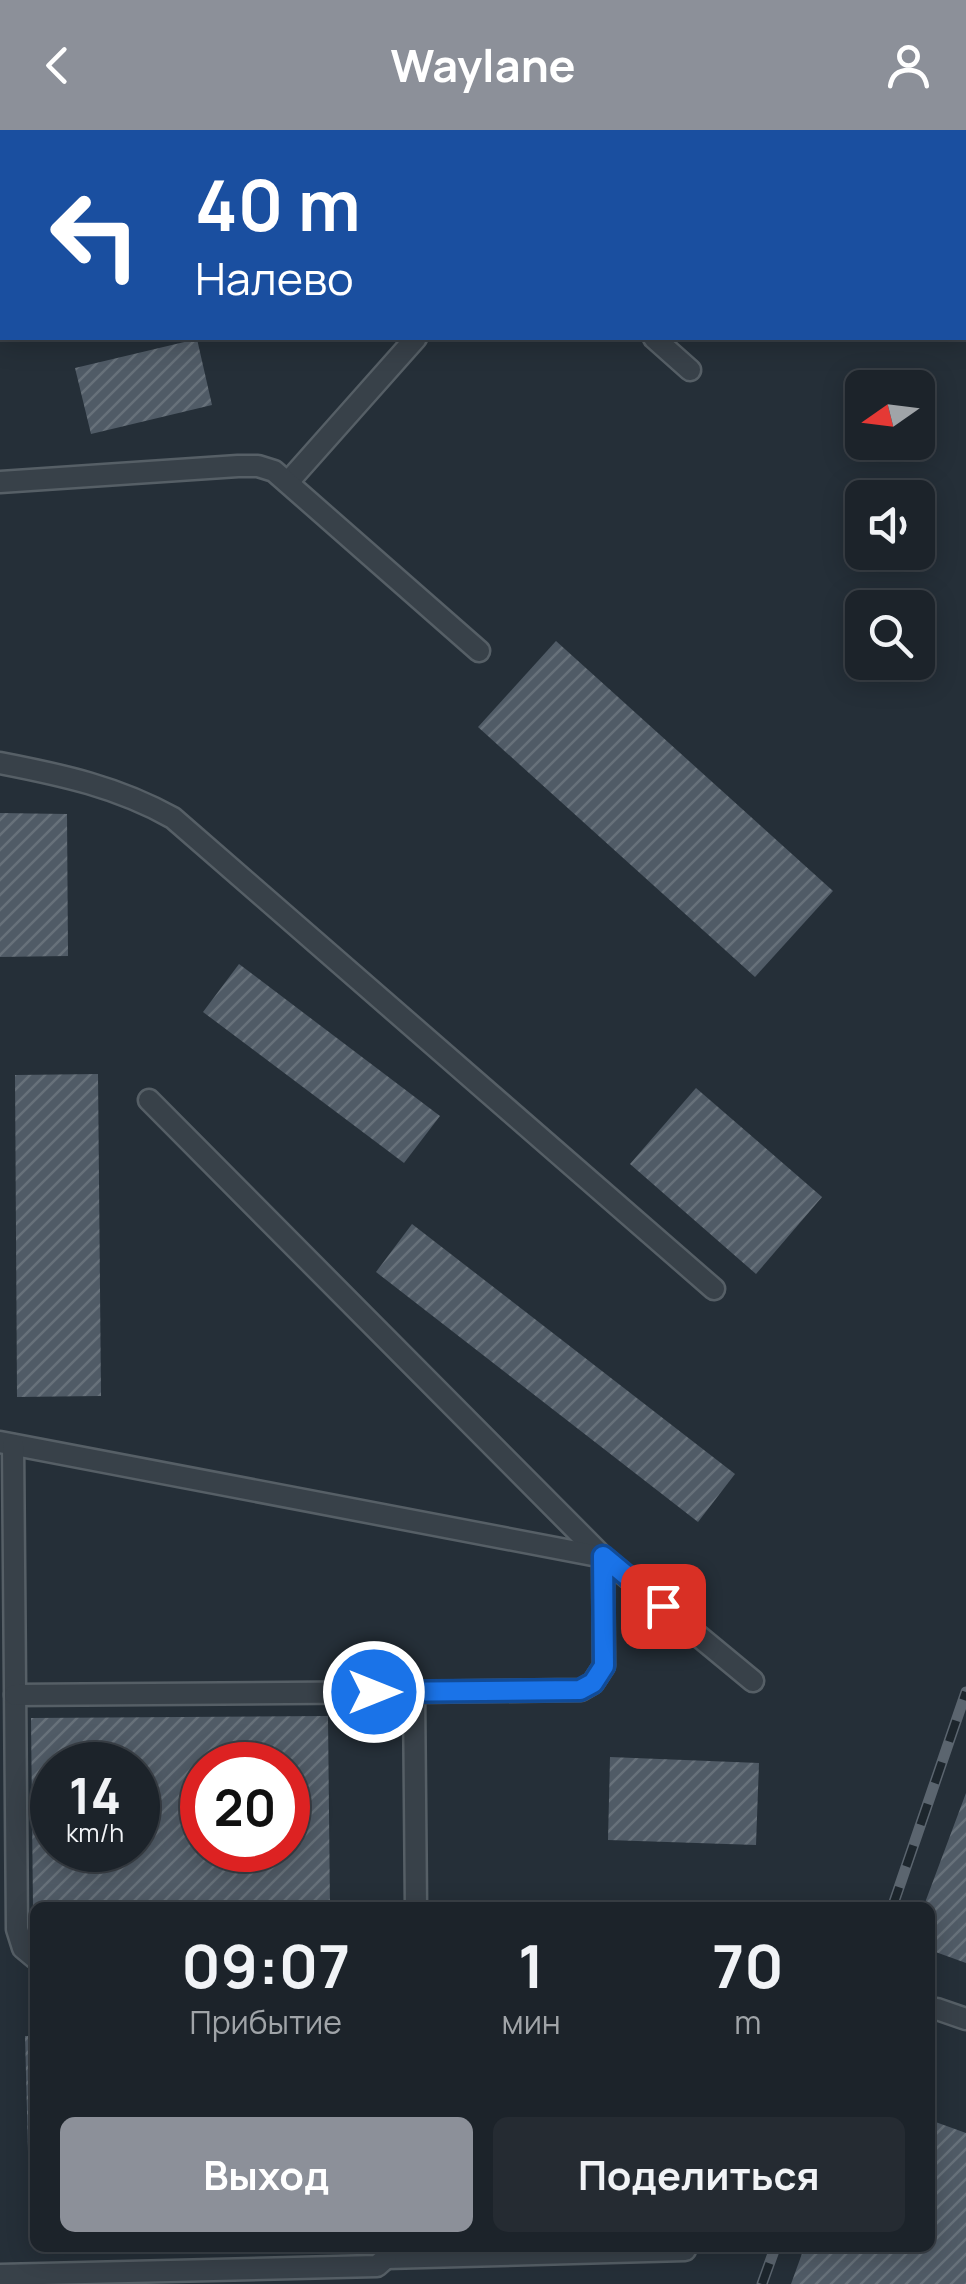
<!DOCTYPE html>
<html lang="ru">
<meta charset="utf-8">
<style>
:root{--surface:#1c232a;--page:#252b32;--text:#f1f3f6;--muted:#a0a4a8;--line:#3a4047;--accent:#8c9099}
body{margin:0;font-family:Manrope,sans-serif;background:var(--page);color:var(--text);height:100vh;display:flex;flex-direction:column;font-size:38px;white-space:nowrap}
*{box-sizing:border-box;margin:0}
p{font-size:32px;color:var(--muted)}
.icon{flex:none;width:55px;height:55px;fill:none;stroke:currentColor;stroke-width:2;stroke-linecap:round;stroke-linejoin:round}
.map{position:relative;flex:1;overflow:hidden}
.drawer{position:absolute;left:30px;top:1772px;width:905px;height:350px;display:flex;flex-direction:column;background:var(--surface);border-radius:15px;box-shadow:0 5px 25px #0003,0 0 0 2px var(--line)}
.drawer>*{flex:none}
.hud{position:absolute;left:0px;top:0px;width:968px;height:210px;box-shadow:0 5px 25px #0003,0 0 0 2px var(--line);background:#1a4fa0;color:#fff;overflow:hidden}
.needle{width:65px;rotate:256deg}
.controls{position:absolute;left:845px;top:240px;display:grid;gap:20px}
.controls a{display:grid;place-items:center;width:90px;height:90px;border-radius:15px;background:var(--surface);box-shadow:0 5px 25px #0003,0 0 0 2px var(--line);font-size:50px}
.speed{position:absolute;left:30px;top:1612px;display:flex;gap:20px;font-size:50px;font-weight:700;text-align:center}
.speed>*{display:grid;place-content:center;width:130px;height:130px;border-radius:50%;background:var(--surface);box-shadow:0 5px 25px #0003,0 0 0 2px var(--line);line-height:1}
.speed small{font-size:25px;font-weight:400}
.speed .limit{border:15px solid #d22;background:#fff;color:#111}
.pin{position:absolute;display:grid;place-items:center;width:85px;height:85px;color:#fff;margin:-42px;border-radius:20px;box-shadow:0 5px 15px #0006}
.me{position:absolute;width:110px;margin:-55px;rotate:90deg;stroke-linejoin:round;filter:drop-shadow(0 0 8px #0008)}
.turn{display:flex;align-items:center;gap:35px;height:210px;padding:0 30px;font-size:45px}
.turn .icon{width:130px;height:130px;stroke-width:2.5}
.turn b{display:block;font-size:70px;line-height:85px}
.eta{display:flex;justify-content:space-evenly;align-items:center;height:170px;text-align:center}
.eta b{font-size:60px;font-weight:700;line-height:70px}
.primary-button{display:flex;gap:20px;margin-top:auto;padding:20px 30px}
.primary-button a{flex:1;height:115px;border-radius:15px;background:var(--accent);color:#fff;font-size:40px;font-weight:700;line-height:115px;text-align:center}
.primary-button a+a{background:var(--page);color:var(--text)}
header{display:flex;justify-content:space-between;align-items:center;height:130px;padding:0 30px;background:var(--accent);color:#fff;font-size:45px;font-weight:700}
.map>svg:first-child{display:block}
</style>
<header><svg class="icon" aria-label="back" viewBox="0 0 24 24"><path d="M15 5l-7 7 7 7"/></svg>Waylane<svg class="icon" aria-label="person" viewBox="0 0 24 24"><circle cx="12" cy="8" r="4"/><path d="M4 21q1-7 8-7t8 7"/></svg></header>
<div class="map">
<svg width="966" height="2154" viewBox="0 0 966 2154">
<defs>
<pattern id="building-hatch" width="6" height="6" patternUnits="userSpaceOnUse" patternTransform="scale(2.5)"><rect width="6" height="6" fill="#505b66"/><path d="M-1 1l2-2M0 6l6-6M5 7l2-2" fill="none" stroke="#67717a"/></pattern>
</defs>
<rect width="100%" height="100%" fill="#252f38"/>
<!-- building -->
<g fill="url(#building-hatch)" fill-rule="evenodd">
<path d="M197 209 212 275 91 304 75 238Z"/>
<path d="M556 511 833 761 755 847 478 597Z"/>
<path d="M0 683 67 684 68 826 0 827Z"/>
<path d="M239 834 440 986 404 1033 203 882Z"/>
<path d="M98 944 101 1266 17 1267 15 945Z"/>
<path d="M696 958 822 1067 756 1144 630 1034Z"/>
<path d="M412 1094 735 1344 698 1392 376 1142Z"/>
<path d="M328 1586 330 1778H33L31 1588ZM52 1635H138V1720H52ZM202 1635H288V1720H202Z"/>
<path d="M610 1627 759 1633 756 1715 608 1710Z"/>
<path d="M966 1663V1833L930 1820V1778H923Z"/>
<path d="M25 1906H35V2098H30Z"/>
<path d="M930 1990 966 2003V2154H791L804 2118H930Z"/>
</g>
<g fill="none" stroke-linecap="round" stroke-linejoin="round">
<!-- lane casing -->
<g stroke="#565f66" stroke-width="25">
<g id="lane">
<path d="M599 2 602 0"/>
<path d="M654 208 690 240"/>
<path d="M289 351 416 208"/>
<path d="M0 352 238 336H258L274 341 479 521"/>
<path d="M0 633C62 645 118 657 173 688L714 1159"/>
<path d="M149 970 603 1427 753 1551"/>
<path d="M0 1312 603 1427 604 1536 593 1553 581 1560 414 1562 416 1778"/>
<path d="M13 1315 17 1799 23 1818 35 1828"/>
<path d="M15 1565 414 1562"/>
<path d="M937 1879 966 1889"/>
<path d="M386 2128 685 2120"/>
<path d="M0 2145 377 2136 386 2128V2118"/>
</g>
</g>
<!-- lane -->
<use href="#lane" stroke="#384149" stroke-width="20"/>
<!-- rail casing -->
<g stroke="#5b656f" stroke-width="11">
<g id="rail">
<path d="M892 1778 966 1562"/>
<path d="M762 2154 775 2118"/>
</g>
</g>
<!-- rail -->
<use href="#rail" stroke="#1d262d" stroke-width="8" stroke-dasharray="22" stroke-linecap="butt"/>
</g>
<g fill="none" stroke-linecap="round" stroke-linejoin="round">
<!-- route casing -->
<g stroke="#114b97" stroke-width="25">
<path id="route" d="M374 1562 580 1560 593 1553 604 1536 603 1426 663 1476"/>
</g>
<!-- route -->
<use href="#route" stroke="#1a73e8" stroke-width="18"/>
</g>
</svg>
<div class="controls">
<a><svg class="needle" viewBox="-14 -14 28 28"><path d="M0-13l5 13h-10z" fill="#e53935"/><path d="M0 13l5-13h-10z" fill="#a0a4a8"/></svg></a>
<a><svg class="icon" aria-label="sound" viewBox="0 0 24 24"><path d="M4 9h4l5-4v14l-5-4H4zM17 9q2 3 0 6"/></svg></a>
<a><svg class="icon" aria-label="search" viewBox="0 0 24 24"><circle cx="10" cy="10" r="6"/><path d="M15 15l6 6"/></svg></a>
</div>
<div class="speed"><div>14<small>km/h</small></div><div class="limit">20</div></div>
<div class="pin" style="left:663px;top:1476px;background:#d93025"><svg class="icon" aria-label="arrive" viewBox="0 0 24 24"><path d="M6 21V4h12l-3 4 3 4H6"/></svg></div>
<svg class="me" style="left:374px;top:1562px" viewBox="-20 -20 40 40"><circle r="17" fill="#1a73e8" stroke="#fff" stroke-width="3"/><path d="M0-11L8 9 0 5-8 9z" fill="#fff"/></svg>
<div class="hud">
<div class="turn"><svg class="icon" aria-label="left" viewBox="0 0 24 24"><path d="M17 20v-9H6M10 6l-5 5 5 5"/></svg><div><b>40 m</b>Налево</div></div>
</div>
<section class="drawer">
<div class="eta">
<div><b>09:07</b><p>Прибытие</p></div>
<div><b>1</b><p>мин</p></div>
<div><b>70</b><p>m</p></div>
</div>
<div class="primary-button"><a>Выход</a><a>Поделиться</a></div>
</section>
</div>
